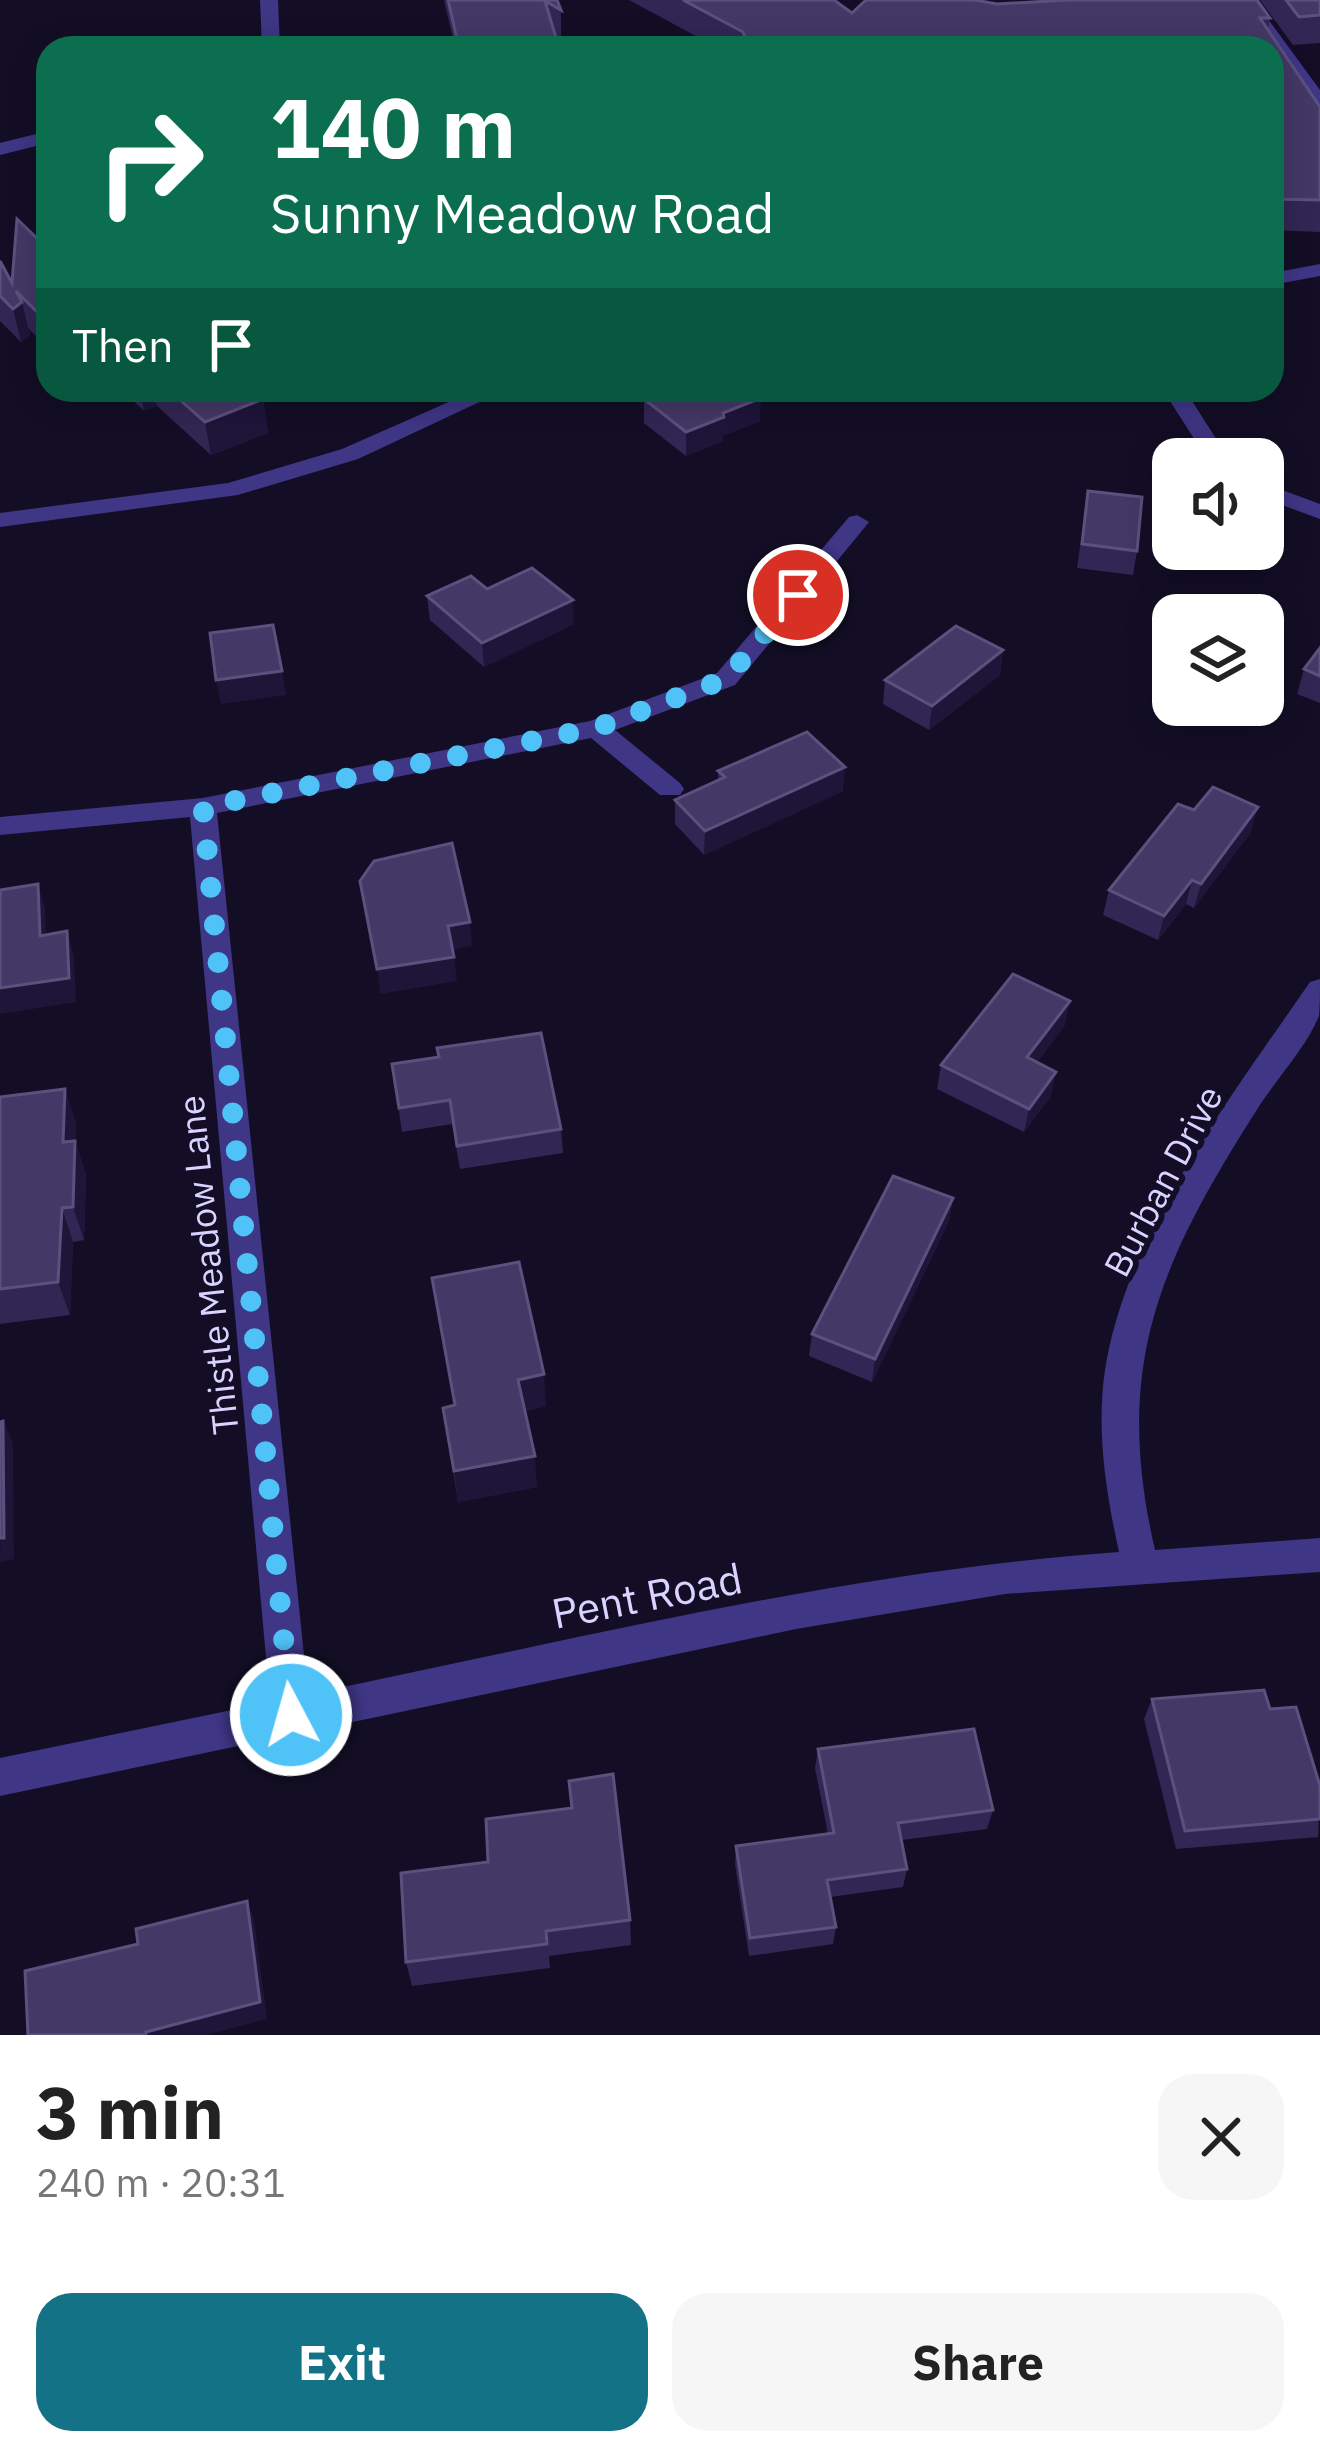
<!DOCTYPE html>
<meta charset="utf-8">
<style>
:root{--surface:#fff;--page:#f6f6f6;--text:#222;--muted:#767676;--accent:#137285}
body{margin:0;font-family:"IBM Plex Sans",sans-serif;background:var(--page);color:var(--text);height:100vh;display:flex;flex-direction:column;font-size:45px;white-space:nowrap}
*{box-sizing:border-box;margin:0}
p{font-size:39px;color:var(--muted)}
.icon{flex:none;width:66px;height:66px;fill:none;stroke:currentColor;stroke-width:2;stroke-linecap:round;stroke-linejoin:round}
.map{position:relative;height:2035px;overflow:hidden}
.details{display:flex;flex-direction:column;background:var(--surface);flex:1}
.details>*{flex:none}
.banner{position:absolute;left:36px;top:36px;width:1248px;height:366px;border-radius:36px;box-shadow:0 6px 30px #0003;background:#0b6e4f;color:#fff;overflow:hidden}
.tools{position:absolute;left:1152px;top:438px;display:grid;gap:24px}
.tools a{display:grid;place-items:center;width:132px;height:132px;border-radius:24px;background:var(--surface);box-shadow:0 6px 30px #0003;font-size:60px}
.pin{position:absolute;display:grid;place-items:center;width:102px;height:102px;color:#fff;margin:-51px;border:6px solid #fff;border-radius:50%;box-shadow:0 3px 12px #0007}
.me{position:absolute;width:132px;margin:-66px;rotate:354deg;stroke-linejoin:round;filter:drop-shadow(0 0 9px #0008)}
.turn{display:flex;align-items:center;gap:42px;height:252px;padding:0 36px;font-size:54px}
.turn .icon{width:156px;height:156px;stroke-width:2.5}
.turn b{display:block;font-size:84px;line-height:102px}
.then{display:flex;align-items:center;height:114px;padding:0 36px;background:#0003;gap:24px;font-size:45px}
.round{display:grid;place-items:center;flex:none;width:126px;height:126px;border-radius:36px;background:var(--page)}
.headline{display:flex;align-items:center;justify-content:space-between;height:204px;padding:0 36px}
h1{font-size:72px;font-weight:800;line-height:90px}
.primary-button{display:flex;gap:24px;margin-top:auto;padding:24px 36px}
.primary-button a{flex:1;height:138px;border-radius:36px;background:var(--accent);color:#fff;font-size:48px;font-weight:800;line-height:138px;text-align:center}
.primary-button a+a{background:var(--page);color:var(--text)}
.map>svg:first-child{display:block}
</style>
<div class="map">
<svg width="1320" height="2035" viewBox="0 0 1320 2035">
<rect width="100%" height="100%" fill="#130e25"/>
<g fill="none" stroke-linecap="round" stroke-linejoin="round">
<!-- street -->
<g fill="#3f3686" fill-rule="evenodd">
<path d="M260 0H278L280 48H262Z"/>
<path d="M1236 0H1254L1320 90V109L1313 107Z"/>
<path d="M48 131V143L0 155V143Z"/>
<path d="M1320 264V276L1272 285V273Z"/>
<path d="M476 390H505L358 459 238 495 0 527V513L228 483 342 449Z"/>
<path d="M1163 390H1185L1229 459H1207Z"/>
<path d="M1263 483 1320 504V519L1263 498Z"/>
<path d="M857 515 869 522 865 527 735 685 615 730 680 783 684 789 680 795H660L591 738 217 813 308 1694C576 1640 845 1571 1119 1552 1106 1493 1096 1430 1105 1370 1126 1233 1233 1094 1310 982L1320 979C1320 990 1320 1006 1319 1016 1306 1048 1276 1079 1258 1108 1160 1262 1112 1365 1155 1550L1320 1538V1572L1005 1594 796 1629 0 1796V1758L270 1702 190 817 0 835V817L203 798 590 721 717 673 849 517Z"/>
</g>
</g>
<!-- wall -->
<g fill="#322654">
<path d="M444 0H557L561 10V38L555 35 559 48H455Z"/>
<path d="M629 0H834L852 13 997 4 1270 18 1268 30 1320 107V232L1272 230V48H718Z"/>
<path d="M1260 0H1320V43L1293 45Z"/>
<path d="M48 249V348L28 328 30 335 21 342 0 321V261L12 283Z"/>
<path d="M122 390H252L263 399 268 433 211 455 157 406 144 411Z"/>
<path d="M644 399 760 421 723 436V441L686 456 644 423Z"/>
<path d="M1088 491 1137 551 1133 575 1077 568Z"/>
<path d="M487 589 574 624 484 667 430 620 427 596Z"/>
<path d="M1320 648V703L1297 694 1304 669Z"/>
<path d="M1003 650 1000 675 929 730 883 704 885 680Z"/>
<path d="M718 771 843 791 704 855 675 824V800L718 780Z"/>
<path d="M1251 832 1194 908 1186 904 1158 940 1103 915 1109 890Z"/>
<path d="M1065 1025 1037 1062 1051 1096 1024 1132 937 1089 941 1065Z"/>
<path d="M392 1064 561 1129 563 1153 460 1169 452 1124 402 1132Z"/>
<path d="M0 1097 76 1123 75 1141 86 1175 84 1240 73 1242 70 1315 0 1324Z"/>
<path d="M953 1198 949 1221 872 1382 809 1356 812 1334Z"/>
<path d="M432 1278 546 1406 525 1411 537 1487 458 1502 443 1408 454 1405Z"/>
<path d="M1152 1699 1270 1709 1320 1786 1318 1837 1176 1849 1144 1719Z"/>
<path d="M818 1749 993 1810 987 1829 902 1840 907 1869 903 1887 830 1897 836 1927 833 1944 749 1956 735 1864 736 1846 828 1834 815 1768Z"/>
<path d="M401 1873 630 1920 631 1945 549 1956 550 1968 412 1986 406 1962Z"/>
</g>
<!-- shaded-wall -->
<g fill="#1e1539">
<path d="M22 302 30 335 21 342 13 309Z"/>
<path d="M48 315V342L42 317Z"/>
<path d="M140 390H153L157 406 144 411Z"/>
<path d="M761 398 760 421 723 436V441L686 456V432L723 413Z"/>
<path d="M263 399 268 433 211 455 205 422Z"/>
<path d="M573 600 574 624 484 667 482 643Z"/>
<path d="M1003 650 1000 675 929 730 932 706Z"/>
<path d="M282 671 286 695 221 704 216 680Z"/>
<path d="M845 767 843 791 704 855 705 831Z"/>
<path d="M1258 807 1251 832 1194 908 1201 884Z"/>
<path d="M1192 880 1186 904 1158 940 1164 916Z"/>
<path d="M38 884 45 908 47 960 40 936Z"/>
<path d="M470 922 472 946 451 950 448 926Z"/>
<path d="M67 931 74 956 76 1002 0 1014V988Z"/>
<path d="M454 957 457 981 380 994 377 969Z"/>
<path d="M1070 1001 1065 1025 1022 1081 1027 1057Z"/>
<path d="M1056 1072 1051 1096 1024 1132 1029 1109Z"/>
<path d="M65 1089 76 1123 74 1176 63 1142Z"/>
<path d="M75 1141 86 1175 84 1240 73 1207Z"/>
<path d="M953 1198 949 1221 872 1382 875 1359Z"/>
<path d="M62 1208 73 1242 70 1315 58 1282Z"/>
<path d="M544 1374 546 1406 521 1412 518 1380Z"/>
<path d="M3 1421 13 1443 14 1559 0 1562Z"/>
<path d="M535 1456 537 1487 458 1502 454 1471Z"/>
<path d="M247 1901 254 1919 267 2019 206 2035H146V2032Z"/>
</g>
<!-- building -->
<g fill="#443866" stroke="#5b507e" stroke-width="3">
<path d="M448 0H557L561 10 545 1 559 48H459Z"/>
<path d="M683 0H834L852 13 866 0H975L997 4 1067 0H1257L1270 18H1260L1320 107V200L1272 199V48H749L743 32Z"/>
<path d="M1286 0H1320V15L1299 17Z"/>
<path d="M17 219 48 249V315L42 317 16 291 22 302 13 309 0 296V261L12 283Z"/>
<path d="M169 390H252L263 399 205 422Z"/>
<path d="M668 390H751L761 398 723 413 724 417 686 432 644 399Z"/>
<path d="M1088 491 1142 497 1137 551 1082 544Z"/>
<path d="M532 568 573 600 482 643 427 596 471 576 487 589Z"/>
<path d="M273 625 282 671 216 680 210 633Z"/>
<path d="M956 626 1003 650 932 706 885 680Z"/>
<path d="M1320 648V676L1304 669Z"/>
<path d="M807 732 845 767 705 831 675 800 725 777 718 771Z"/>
<path d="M1213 787 1258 807 1201 884 1192 880 1164 916 1109 890 1178 804 1194 810Z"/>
<path d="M452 843 470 922 448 926 454 957 377 969 360 881 374 861Z"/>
<path d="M38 884 40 936 67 931 69 978 0 988V890Z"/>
<path d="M1013 974 1070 1001 1027 1057 1056 1072 1029 1109 941 1065Z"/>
<path d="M541 1033 561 1129 457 1146 450 1100 399 1108 392 1064 439 1057 437 1048Z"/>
<path d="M65 1089 63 1142 75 1141 73 1207 62 1208 58 1282 0 1289V1097Z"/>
<path d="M893 1176 953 1198 875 1359 812 1334Z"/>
<path d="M519 1262 544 1374 518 1380 535 1456 454 1471 443 1408 455 1405 432 1278Z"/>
<path d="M3 1421 4 1538H0V1422Z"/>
<path d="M1264 1690 1270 1709 1296 1707 1320 1786V1819L1185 1831 1152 1699Z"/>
<path d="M974 1729 993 1810 898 1823 907 1869 827 1880 836 1927 750 1938 736 1846 834 1833 818 1749Z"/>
<path d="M613 1774 630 1920 546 1931 547 1944 406 1962 401 1873 488 1862 486 1819 572 1808 569 1781Z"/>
<path d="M247 1901 260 2002 146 2032V2035H28L25 1971 138 1944 136 1929Z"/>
</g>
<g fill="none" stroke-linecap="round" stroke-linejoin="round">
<!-- route -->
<path stroke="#4fc3f7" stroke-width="21" stroke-dasharray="0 37.8" d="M291 1715 203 807 596 728 726 679 798 595"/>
</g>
<g text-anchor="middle" stroke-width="12" stroke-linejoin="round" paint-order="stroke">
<!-- street labels -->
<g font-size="36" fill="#dad2ff" stroke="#130e25">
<text transform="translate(1163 1181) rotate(-62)" y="13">Burban Drive</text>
<text transform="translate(208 1265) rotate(-96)" y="13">Thistle Meadow Lane</text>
</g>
<!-- near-street labels -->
<g font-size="42" fill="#dad2ff" stroke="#130e25">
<text transform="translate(647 1596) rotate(-11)" y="15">Pent Road</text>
</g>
</g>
</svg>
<div class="tools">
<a><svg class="icon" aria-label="sound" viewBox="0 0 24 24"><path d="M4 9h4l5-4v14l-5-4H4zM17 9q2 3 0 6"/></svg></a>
<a><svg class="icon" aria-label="layers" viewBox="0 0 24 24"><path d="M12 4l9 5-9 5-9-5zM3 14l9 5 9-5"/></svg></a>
</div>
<div class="pin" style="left:798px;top:595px;background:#d93025"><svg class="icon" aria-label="arrive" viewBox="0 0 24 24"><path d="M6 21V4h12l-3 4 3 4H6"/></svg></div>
<svg class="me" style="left:291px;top:1715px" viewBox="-20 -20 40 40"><circle r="17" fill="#4fc3f7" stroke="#fff" stroke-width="3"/><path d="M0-11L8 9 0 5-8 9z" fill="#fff"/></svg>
<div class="banner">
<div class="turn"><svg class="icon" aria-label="right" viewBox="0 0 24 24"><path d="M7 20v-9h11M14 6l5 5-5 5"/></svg><div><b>140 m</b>Sunny Meadow Road</div></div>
<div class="then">Then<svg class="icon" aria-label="arrive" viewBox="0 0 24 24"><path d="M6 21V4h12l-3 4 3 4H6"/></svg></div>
</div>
</div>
<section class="details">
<div class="headline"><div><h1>3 min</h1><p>240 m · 20:31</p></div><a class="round"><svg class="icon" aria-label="close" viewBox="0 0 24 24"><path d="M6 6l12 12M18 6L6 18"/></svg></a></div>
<div class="primary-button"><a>Exit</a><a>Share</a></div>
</section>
